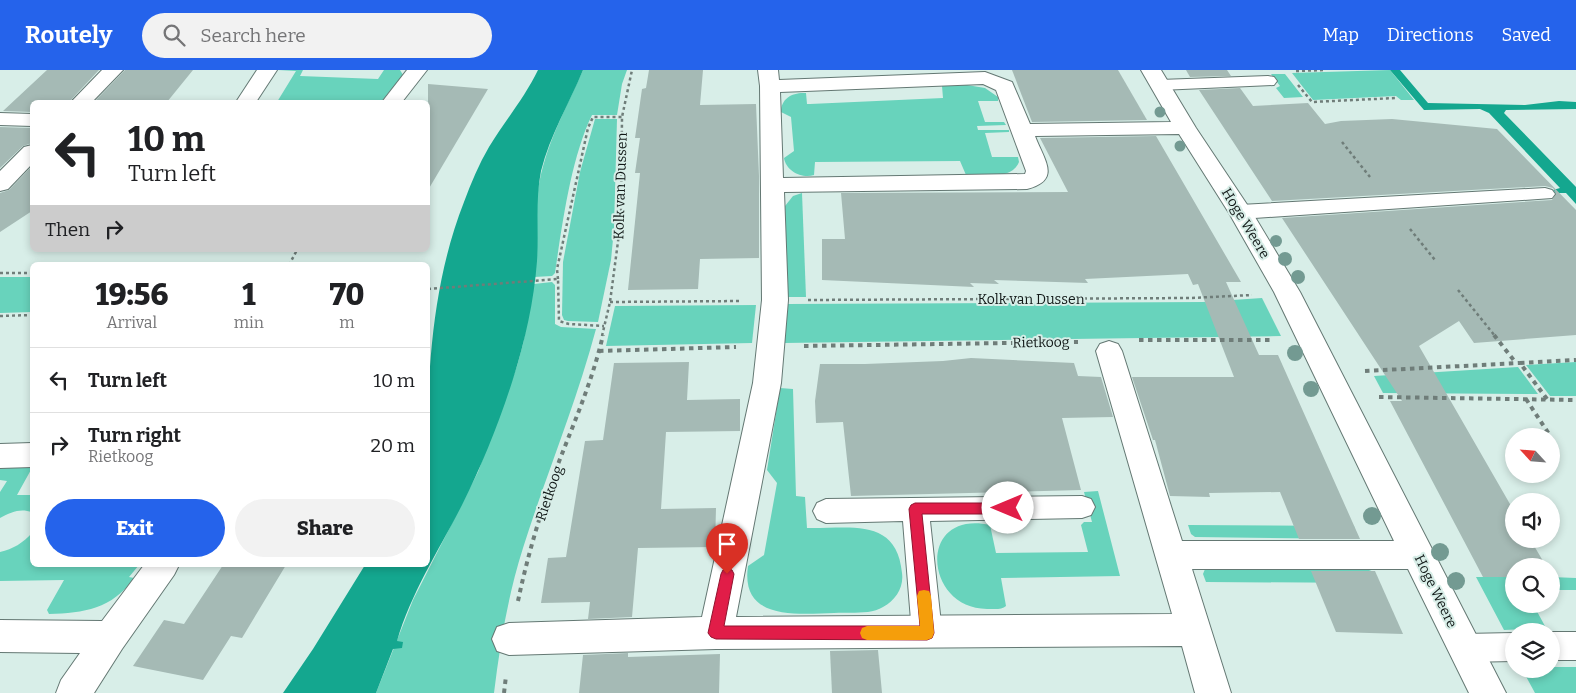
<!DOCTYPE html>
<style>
:root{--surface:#fff;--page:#f2f2f2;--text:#202124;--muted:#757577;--line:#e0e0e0;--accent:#2563eb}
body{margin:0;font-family:Bitter,serif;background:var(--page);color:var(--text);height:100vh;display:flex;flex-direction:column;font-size:19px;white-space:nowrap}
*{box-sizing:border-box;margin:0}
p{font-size:16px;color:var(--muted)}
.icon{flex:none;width:28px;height:28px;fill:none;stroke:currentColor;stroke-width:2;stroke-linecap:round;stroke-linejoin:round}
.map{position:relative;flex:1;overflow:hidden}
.sheet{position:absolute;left:30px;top:192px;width:400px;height:305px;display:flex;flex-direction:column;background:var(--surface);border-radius:8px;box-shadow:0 2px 8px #0003}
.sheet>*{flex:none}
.hud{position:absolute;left:30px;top:30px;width:400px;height:152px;border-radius:8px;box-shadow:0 2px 8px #0003;background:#fff;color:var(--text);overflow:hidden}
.needle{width:32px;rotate:296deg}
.fabs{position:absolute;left:1505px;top:358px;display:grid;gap:10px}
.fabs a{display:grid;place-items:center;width:55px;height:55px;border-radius:50%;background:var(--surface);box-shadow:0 2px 8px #0003;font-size:25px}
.pin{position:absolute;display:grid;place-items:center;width:42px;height:42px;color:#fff;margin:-51px -21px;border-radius:50% 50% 50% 0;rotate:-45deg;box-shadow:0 0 5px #0007}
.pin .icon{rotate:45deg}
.me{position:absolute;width:55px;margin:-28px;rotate:270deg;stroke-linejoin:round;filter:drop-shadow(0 0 4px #0008)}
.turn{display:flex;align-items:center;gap:18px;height:105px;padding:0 15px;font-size:22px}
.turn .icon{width:65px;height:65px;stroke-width:2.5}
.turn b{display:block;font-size:35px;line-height:42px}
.then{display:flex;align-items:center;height:48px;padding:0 15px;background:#0003;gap:10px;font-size:19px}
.eta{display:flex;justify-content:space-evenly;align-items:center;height:85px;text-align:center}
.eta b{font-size:30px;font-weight:800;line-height:35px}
.button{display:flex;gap:10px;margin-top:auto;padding:10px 15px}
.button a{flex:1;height:58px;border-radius:30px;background:var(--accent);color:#fff;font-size:20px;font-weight:800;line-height:58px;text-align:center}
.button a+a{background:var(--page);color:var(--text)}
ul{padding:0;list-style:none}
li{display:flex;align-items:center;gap:15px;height:65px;padding:0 15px;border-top:1px solid var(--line)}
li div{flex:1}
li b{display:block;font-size:19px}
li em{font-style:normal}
header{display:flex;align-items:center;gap:30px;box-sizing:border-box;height:70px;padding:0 25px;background:var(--accent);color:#fff}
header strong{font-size:24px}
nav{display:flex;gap:28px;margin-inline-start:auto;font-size:18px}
.search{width:350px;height:45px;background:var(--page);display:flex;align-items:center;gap:12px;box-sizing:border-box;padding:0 18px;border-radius:28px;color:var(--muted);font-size:19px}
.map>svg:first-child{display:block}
</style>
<header>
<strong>Routely</strong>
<div class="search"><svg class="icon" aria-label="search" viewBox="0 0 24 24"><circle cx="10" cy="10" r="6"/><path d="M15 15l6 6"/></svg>Search here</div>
<nav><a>Map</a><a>Directions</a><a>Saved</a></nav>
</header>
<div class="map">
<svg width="1576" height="623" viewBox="0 0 1576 623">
<rect width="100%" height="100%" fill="#d8eee8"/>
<!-- green -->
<g fill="#68d3bc">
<path d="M278 0H303L300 6 378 9 384 0H400L403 5 381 32H277L296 1Z"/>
<path d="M583 0H627L622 14 617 45H592C571 88 562 155 555 203L552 206 534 207C539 181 535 156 537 130 541 83 564 43 583 0Z"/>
<path d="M1390 0 1414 30H1401L1396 26 1313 30 1292 3Z"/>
<path d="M1271 4H1285L1303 27 1284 28 1276 18 1280 16Z"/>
<path d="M967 15 985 18 998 27V31H978L985 52H1004L1006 55 977 56 978 60H1009V62L985 63 992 87H1018L1019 92C1012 110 982 105 966 105L960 91 815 92 814 105C802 109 786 101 784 88L794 81 791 47 781 42C781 28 793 22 806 23L807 34H810L943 28 942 16Z"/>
<path d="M595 49H617L614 159 611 190 598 252 568 251 564 250 562 245 563 192 580 102Z"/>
<path d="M802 123 806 227H787L785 136 793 126Z"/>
<path d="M0 207H32V242L0 243Z"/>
<path d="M552 212 555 215V254L561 257 596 259C576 334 546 405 523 478 508 525 500 574 494 623H376L413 530 478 402 517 296 523 274 534 214Z"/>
<path d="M1262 228 1281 266 784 273 786 234 1203 232Z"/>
<path d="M756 235 752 273 606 276 615 236Z"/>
<path d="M1576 292V326H1550L1526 295Z"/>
<path d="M1518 297 1538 324 1383 323 1374 306Z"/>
<path d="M780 318 793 319 796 426 805 427 807 458C848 459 897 446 902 503 904 517 896 530 883 537 870 545 849 542 834 543 798 544 740 551 748 496L764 485 777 413 767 400Z"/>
<path d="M0 398H32L17 425H32V442C20 438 11 442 0 448V422L7 411 0 410Z"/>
<path d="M1098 421 1120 506 1001 508 1006 536C1002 540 995 539 988 539 924 540 916 439 990 455L996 483 1088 482 1081 455 1084 452H1092L1084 422Z"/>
<path d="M1188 455 1354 456 1357 469 1195 467 1191 464Z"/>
<path d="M32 463V495H139L129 507 134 508C112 539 84 543 49 544L47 540 64 510 0 511V482C13 479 23 473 32 463Z"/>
<path d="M1205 499 1369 500 1374 502 1379 513 1206 512 1203 504Z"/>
<path d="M1476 507H1514V534H1533L1546 558 1504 560Z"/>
<path d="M1551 507 1576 508V520H1551Z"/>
<path d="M1551 597H1576V623H1535L1522 599Z"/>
</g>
<!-- water -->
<g fill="#14a78f">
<path d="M538 0H583C569 34 550 65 541 101 535 131 539 161 537 191 534 231 525 271 513 309 499 353 482 395 462 435 439 480 411 523 397 571L403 572 402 578 393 579 376 623H283L313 579 365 495H428C428 374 419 247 464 132 471 113 479 94 489 77 505 51 525 27 538 0Z"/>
<path d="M1390 0H1400L1428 33 1525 35 1559 31 1576 32V39L1506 40 1504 43 1576 117V134L1566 123H1556L1553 120 1560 118 1489 43 1480 39 1424 40Z"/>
</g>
<!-- building -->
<g fill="#a5bab5">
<path d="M47 0H99L69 32H32V42L3 41Z"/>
<path d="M125 0H193L167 32H94Z"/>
<path d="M649 0H703L700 35 756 34 759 106V188L700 189 698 219 628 220 640 103H635L640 68H635L642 19 646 18Z"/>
<path d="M1012 0H1118L1147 50 1032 52Z"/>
<path d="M1186 0H1227L1231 6 1190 7Z"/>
<path d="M428 14 488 19 428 120Z"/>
<path d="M1240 18 1253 36 1308 33 1325 54 1341 51 1392 49 1497 59 1576 140V265L1474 273 1459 251 1419 276 1514 441V469H1530L1546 496H1514V507H1483L1390 331H1402L1282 148 1552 130 1556 123 1553 118 1545 116 1272 131 1199 20Z"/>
<path d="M0 57 32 58V73L23 76 0 98Z"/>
<path d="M1156 66 1241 212H1226L1259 285H1278L1360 469H1299L1280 422 1209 423 1210 427 1170 426 1155 370H1153L1132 307H1234L1198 214 1193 215 1188 204 1085 209 1088 213 994 210 999 214 970 213 974 217 822 210V169H845L841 123 1068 122 1040 68Z"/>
<path d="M32 96V141L0 162V123L9 120Z"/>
<path d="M971 288 1074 293 1078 306 1101 307 1113 347 1062 348 1081 420 851 426 843 352 816 353 815 331 820 294H865L943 291Z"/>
<path d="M689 292 687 330 740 329V361L666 362 661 439 716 438 715 477 638 478 632 547 588 549 590 532 541 533 548 488 566 487 585 371 603 370 614 293Z"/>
<path d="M223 495H286L242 568 231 566 203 610 133 596 164 550 184 554Z"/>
<path d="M1311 501H1375L1403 564 1336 562Z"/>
<path d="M878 580 882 623H832L830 581Z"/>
<path d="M628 583V587L720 584 719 623H579L583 585Z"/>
</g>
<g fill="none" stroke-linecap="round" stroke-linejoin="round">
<!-- service casing -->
<g stroke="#647873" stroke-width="2">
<g id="service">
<path d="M1268 6 1274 7 1277 11 1274 15 1160 20 1154 19 1151 15 1154 11 1160 10Z"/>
<path d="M1545 118 1552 120 1555 124 1552 128 1240 149 1233 147 1230 142 1233 137 1240 135Z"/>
<path d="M1082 426 1091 429 1095 437 1091 445 1082 448 930 451 942 563 937 573 927 577 917 573 912 563 903 451 826 453 817 449 813 441 817 433 826 429Z"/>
<rect x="1551" y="562" width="25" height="28"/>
<path d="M1514 563V591L1464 592 1454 588 1449 578 1454 568 1464 564Z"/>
</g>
</g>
<!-- minor casing -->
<g stroke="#647873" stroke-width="2">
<g id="minor">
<path d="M102 0H123L92 32H71Z"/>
<path d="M257 0H277L256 32H236Z"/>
<path d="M407 0H427L402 32H382Z"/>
<path d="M758 0H778L779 10 985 2 1012 12 1030 54 1171 52 1141 0H1161L1196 58 1252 142 1300 222 1506 623H1469L1408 499H1192L1231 623H1195L1182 576 716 579 509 585 497 581 492 569 497 557 509 553 702 547 753 313 762 230 760 16ZM983 14 996 20 1026 101 1025 104 783 108 780 22ZM1179 64 1229 143 1274 222 1394 471H1182L1122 281 1118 274 1109 271 1100 274 1096 281 1172 544 736 547 781 313 788 230 784 122 1027 119C1062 110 1044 90 1035 66Z"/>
<path d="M0 43 32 44V56L0 55Z"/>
<path d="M32 75V94L8 119 0 121V101L24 77Z"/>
<path d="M32 373V397L0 398V374Z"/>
<path d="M144 495H179L174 505 122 579 94 623H56L61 610 80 583 0 582V550L102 551Z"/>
</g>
</g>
<!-- path-far1 -->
<g stroke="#6f7d79" stroke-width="2.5" stroke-dasharray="3 3" stroke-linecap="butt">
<path d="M1296 1 1325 0"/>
<path d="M1298 15 1312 32 1396 28"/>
<path d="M1342 72 1370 107"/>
<path d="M1410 159 1435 190"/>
<path d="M289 195 297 180"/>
<path d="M0 203H32"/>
<path d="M558 209 557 199 588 58 593 47H622"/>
<path d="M428 219 558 209 559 251 569 254 604 256"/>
<path d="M1458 220 1495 266"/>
<path d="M808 230 1191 228 1252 225"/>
<path d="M610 232 742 231"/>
<path d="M0 246 32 245"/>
<path d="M602 266 610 232 621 149 622 47 632 0"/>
</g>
<!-- path -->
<g stroke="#6f7d79" stroke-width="4" stroke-dasharray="4.5 4.5" stroke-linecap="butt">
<path d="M1494 265 1516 293"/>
<path d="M1139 270H1273"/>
<path d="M804 276 1078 272"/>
<path d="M599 281 736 277"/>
<path d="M1365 301 1520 293"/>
<path d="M1379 327 1576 330"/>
<path d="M1526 329 1549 364"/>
<path d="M1547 329 1520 293 1576 290"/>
<path d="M518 531C527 488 540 444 555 402 572 357 592 313 603 265"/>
<path d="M504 623 506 606"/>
</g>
<!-- service -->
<use href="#service" fill="#fff" fill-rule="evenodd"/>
<!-- minor -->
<use href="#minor" fill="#fff" fill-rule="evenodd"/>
</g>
<!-- trees -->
<g fill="#739a92">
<circle cx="1160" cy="42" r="5.5"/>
<circle cx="1180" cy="76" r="5.5"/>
<circle cx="1276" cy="171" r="6"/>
<circle cx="1285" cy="189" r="7"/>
<circle cx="1298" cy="207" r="7"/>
<circle cx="1295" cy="283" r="8"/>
<circle cx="1311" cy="319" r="8"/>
<circle cx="1372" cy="446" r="9"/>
<circle cx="1440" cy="482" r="9"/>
<circle cx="1456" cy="511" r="9"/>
</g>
<!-- route -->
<path fill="#e11d48" stroke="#92132f" d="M915 433H1008L1012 434 1014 438 1012 442 1008 444H922L934 563 932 568 927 570 716 569 711 567 708 563 721 504 723 500 727 498 732 500 734 504 724 556H920L909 439 911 435Z"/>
<!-- slow -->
<path fill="#f59e0b" d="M924 520 929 521 931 526 934 563 932 568 927 570H867L862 568 860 563 862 558 867 556H920L917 526 919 521Z"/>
<g text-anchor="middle" stroke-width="4" stroke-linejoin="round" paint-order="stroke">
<!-- street labels -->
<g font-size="14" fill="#111817" stroke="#d8eee8">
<text transform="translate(620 116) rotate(-88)" y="5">Kolk van Dussen</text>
<text transform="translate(1246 153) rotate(59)" y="5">Hoge Weere</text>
<text x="1031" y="234">Kolk van Dussen</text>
<text transform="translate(1041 272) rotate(-1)" y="5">Rietkoog</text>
<text transform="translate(549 423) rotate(-71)" y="5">Rietkoog</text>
<text transform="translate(1436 521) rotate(64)" y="5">Hoge Weere</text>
</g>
</g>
</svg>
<div class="fabs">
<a><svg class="needle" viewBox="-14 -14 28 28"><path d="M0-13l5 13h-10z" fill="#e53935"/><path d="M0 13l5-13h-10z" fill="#757577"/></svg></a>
<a><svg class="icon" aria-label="sound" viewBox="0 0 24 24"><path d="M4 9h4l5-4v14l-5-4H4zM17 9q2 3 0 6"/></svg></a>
<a><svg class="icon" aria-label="search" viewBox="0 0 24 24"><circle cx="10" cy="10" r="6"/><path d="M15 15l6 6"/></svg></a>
<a><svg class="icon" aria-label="layers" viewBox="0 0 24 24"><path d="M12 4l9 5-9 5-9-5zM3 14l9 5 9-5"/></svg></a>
</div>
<div class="pin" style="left:727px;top:504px;background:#d93025"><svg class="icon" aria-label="arrive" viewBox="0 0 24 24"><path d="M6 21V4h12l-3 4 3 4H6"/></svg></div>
<svg class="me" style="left:1008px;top:438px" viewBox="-20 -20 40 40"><circle r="19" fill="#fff"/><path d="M0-13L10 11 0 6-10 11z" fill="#e11d48"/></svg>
<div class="hud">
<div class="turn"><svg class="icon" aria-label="left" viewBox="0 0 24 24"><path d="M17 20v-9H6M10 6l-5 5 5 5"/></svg><div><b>10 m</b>Turn left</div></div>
<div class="then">Then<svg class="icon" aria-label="right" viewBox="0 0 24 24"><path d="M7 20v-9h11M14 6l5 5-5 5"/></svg></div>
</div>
<section class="sheet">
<div class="eta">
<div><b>19:56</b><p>Arrival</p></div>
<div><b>1</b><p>min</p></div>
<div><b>70</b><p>m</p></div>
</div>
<ul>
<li><svg class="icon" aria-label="left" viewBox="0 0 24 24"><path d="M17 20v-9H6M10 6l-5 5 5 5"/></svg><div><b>Turn left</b></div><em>10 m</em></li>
<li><svg class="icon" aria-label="right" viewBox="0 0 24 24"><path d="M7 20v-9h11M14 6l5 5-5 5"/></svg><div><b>Turn right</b><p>Rietkoog</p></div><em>20 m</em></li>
</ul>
<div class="button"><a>Exit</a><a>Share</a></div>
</section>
</div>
